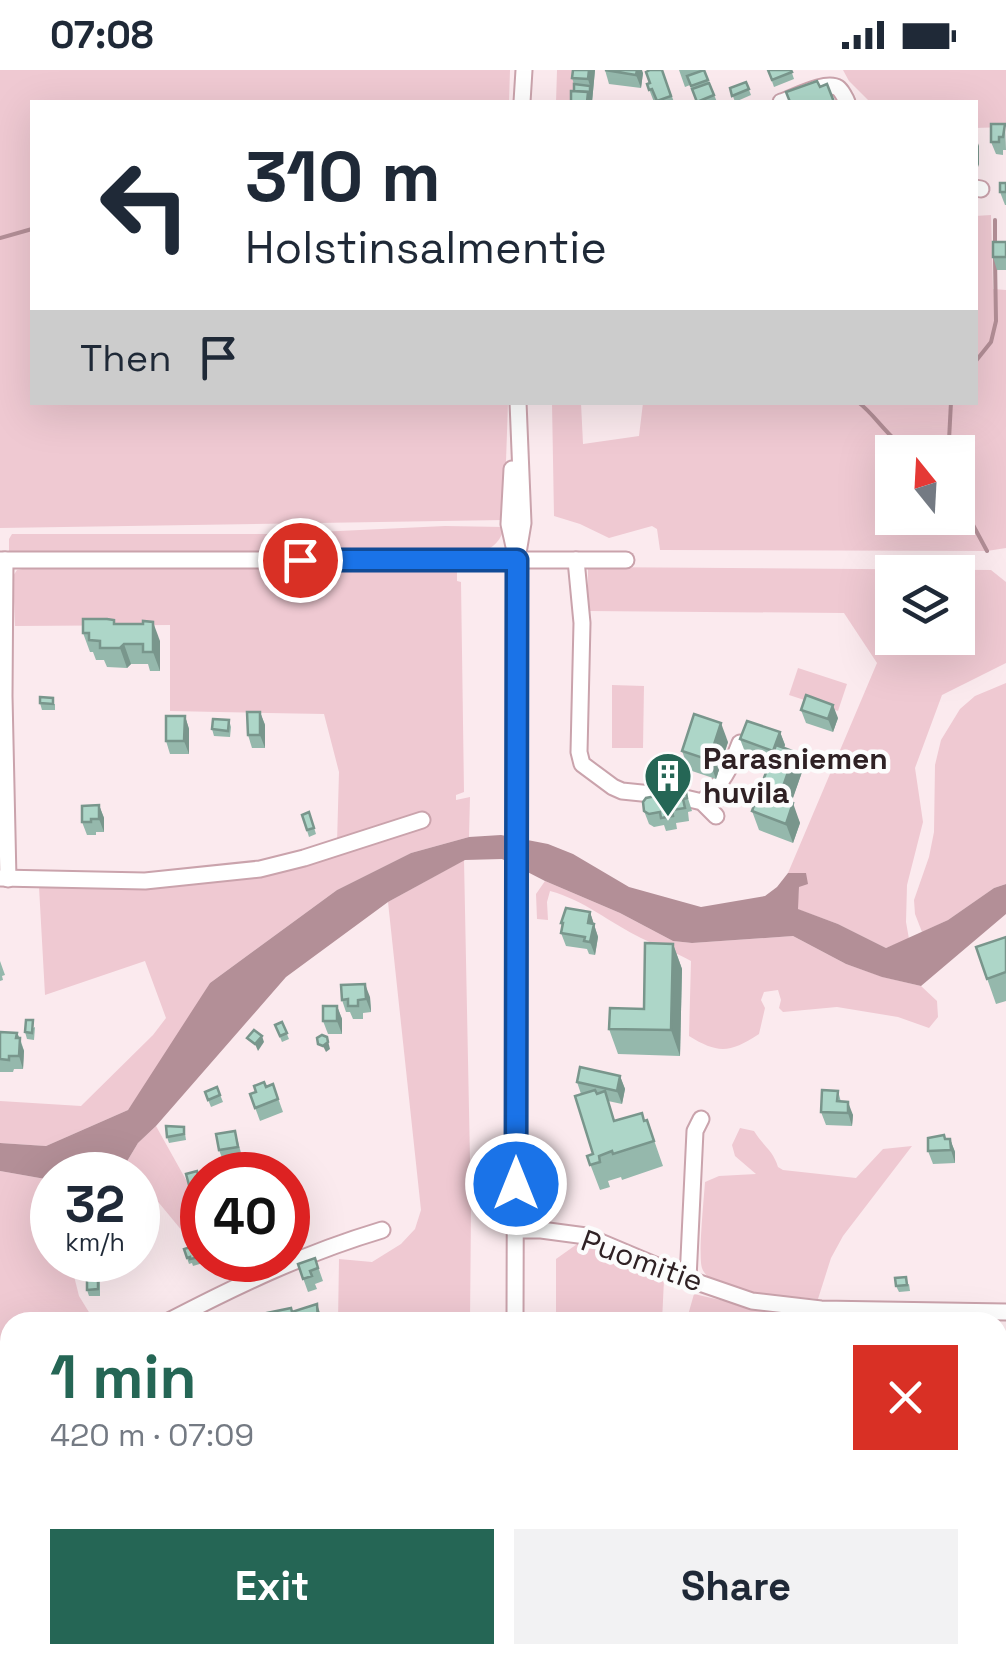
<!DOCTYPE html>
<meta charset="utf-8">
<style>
:root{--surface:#fff;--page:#f2f2f3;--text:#1f2937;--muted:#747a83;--accent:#256655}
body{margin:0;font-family:"Space Grotesk",sans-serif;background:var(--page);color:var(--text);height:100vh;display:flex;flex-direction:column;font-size:38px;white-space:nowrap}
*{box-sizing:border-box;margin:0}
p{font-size:32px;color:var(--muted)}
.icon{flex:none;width:55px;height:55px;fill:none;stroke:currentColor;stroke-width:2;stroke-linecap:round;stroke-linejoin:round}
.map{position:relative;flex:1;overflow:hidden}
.sheet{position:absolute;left:0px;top:1242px;width:1008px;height:352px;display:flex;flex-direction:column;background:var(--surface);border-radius:30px 30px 0 0;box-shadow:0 10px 40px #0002}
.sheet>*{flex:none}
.top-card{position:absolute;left:30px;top:30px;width:948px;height:305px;border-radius:0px;box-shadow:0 10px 40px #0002;background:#fff;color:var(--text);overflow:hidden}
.needle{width:65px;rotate:342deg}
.fabs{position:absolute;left:875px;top:365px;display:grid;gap:20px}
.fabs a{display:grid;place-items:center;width:100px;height:100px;border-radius:0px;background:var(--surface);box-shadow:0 10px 40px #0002;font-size:50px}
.speed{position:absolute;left:30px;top:1082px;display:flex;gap:20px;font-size:50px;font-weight:700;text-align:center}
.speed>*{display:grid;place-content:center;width:130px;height:130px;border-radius:50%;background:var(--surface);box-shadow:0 10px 40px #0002;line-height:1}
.speed small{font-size:25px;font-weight:400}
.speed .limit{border:15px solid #d22;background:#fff;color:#111}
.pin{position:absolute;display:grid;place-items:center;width:85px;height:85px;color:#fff;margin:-42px;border:5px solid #fff;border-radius:50%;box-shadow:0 2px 10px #0007}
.me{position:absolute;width:110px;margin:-55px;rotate:0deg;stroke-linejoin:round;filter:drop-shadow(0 0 8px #0008)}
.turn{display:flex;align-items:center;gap:35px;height:210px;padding:0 50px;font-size:45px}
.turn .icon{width:130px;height:130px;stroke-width:2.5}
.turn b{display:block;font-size:70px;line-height:85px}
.then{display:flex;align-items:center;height:95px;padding:0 50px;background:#0003;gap:20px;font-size:38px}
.round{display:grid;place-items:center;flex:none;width:105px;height:105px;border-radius:0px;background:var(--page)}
.headline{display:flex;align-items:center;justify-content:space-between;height:170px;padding:0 50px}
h1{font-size:60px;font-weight:700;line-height:75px;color:var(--accent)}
.button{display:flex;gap:20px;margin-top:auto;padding:20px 50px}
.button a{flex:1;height:115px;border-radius:0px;background:var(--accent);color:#fff;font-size:40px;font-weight:700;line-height:115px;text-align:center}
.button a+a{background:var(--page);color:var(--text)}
.status{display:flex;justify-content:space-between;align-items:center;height:70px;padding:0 50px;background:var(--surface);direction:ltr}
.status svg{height:28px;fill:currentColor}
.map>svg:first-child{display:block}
</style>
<div class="status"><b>07:08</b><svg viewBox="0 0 49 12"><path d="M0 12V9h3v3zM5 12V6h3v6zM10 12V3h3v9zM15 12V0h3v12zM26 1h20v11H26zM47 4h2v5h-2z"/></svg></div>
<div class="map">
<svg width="1006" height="1594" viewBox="0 0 1006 1594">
<rect width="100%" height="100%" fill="#fbeaee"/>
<!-- green -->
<g fill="#efc9d2" fill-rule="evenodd">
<path d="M0 0H510L509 32H32V332L508 333 504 450 0 458Z"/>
<path d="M557 0H577L573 32H556Z"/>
<path d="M843 0H1006V57L975 58V32H870L849 11Z"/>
<path d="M991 145 993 219 1006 220V478L987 481 660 480 657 459 652 456 609 468 580 454 554 446 552 333H581L583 374 639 366 643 333 975 332V146ZM892 382H958V448H892Z"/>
<path d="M445 456 504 457C501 474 488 481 473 485H9V469L12 464H275Z"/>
<path d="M33 497H457V511L461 512 464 722 456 725V730L470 727 469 767 411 783 337 820 210 913 175 972 128 1040 46 1076 0 1073V1031L81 1036 153 965 166 948 145 891 45 925 39 817 154 818 337 773 339 702 324 644 170 641V555L15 556 13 506 17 500Z"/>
<path d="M588 497 991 500 1006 512V593L942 625 915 698 923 752 907 815 906 852 909 869 886 878 838 854 797 839 799 817 806 803H788L877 593 844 543 588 541ZM892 502H958V568H892Z"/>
<path d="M798 598 847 614 838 641 789 625Z"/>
<path d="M1006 613V814L994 818 948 850 922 862 915 844 914 830 929 787 934 762 935 695 941 670 960 639 975 626Z"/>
<path d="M612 615 644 616 643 678H612Z"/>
<path d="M464 790 471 1140 470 1252H338L339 1189 372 1192 401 1174 415 1159 421 1140 388 832Z"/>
<path d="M545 811 620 843 673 871 692 873 793 866 846 894 883 907 921 916 937 931 938 947 929 958 898 947 837 937 783 942 779 938 781 930 778 920 764 922 761 930 765 938 759 964C730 983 718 984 689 966L691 891C675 882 658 876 641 868 610 853 584 830 550 821L547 832 548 850 537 849 536 824Z"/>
<path d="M156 1056 200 1135H202V1185L126 1093 138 1073Z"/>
<path d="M740 1058 754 1061C763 1076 773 1080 778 1097L783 1100 856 1108 883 1079 912 1076 843 1166 831 1188 818 1229C793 1226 711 1226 702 1198 698 1187 704 1128 705 1112L719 1106 756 1104 735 1086 732 1075Z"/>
<path d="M0 1101 51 1110 52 1118V1190H70L79 1226 95 1252H10V1347L0 1354Z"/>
<path d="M580 1172 664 1209 662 1252H556V1189Z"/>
<path d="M694 1224 751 1237 808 1245 813 1252H686Z"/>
<path d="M998 1571H1006V1594H564L565 1585H998Z"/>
<path d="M342 1585H461V1594H396L395 1588 342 1589Z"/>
</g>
<!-- water -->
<path fill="#b38f97" d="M501 765 548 774 573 784 629 817 701 837 765 826 777 817 788 803H806L808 814 799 817 798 839 838 854 886 878 948 850 994 818 1006 814V844L921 916 882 907 846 894 793 866 692 873 673 871 620 843 545 811 502 789 465 790 388 832 286 907 156 1056 138 1073 126 1093 73 1105H52L51 1110 0 1101V1073L46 1076 128 1040 210 913 337 820 411 783 469 767Z"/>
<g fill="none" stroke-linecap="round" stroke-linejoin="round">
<!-- stream -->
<g stroke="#b38f97" stroke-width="4">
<path d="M995 150V174"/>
<path d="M0 168 32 159"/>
<path d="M975 292 991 272 996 251 995 188"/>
<path d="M858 332C878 347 891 374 915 382"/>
<path d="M951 332 949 370 952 382"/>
<path d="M958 427 987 481"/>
</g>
<!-- minor casing -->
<g stroke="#caa3ac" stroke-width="19">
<g id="minor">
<path d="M522 32 524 0"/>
<path d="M781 32C794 28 826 10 838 18 841 20 846 29 847 32"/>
<path d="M975 118 981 119"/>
<path d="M512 399 509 454 515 481"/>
<path d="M0 490H626"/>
<path d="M5 490 4 626 8 809"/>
<path d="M576 490 582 553 579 682 582 694 613 717 622 721 681 727 702 732 716 746"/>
<path d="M702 732C721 715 731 698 740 673"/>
<path d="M0 808 145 811 260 799 304 788 422 750"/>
<path d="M515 1160H541L586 1166 688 1209 752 1231 821 1239 1006 1242"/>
<path d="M688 1209 695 1061 701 1049"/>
<path d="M167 1252C238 1215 305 1183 382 1160"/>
<path d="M515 1252 517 489 523 453 518 332"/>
<path d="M0 1370 10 1363"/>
<path d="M0 1416 10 1417"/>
<path d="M998 1434H1006"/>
<path d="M512 1594V1585"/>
</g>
</g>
<!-- minor -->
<use href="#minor" stroke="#fff" stroke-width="15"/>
</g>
<!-- wall -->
<g fill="#95b8ac">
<path d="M595 0 592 32H571L574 14 572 8Z"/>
<path d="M605 0 643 3 641 18 609 14Z"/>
<path d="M662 0 674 32H654L647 14 650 13Z"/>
<path d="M679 0H704L717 32H697L690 15 685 17Z"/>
<path d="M768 0H791L794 9 774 17Z"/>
<path d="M746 12 751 25 735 32 730 18Z"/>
<path d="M1005 54 1006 80H1003V85L996 84 991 72Z"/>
<path d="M1006 113V135H1005L1000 122Z"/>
<path d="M1006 172V200H997L993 187Z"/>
<path d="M114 550 115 554 160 571V601H150L148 594H131L127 598 107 597 104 590H96L93 582H90L83 563Z"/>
<path d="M40 633 55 634V640H42Z"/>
<path d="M801 640 838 648 833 662 806 653Z"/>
<path d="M260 642 265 655V678H252L248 665Z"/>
<path d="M185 646 189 659V684H170L166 671Z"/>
<path d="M229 650 231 657 230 667 214 666 212 659Z"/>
<path d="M780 662 785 675 784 678 802 702 791 733 800 753 793 773 759 760 752 741 770 691 745 682 740 669Z"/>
<path d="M728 672 716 709 689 700 682 681Z"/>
<path d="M670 719 672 725 686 722 692 741 688 742 689 751 676 753 677 759 666 761 664 755 654 757 649 754 644 741 656 726Z"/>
<path d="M99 735 104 748V762H96V765H87L82 752Z"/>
<path d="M309 742 316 764 309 767 302 745Z"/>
<path d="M590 842 598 867 595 885 589 884 587 879 566 876 561 863 562 857 561 853Z"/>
<path d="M1006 867V931L996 934 976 877Z"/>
<path d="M673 874 682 899 680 986 618 984 609 959 644 939Z"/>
<path d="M0 891 5 905 2 906 3 910 0 911Z"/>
<path d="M370 927 371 942 363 943V949H353L350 942H346L342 930Z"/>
<path d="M337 936 342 949V964H328L323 951Z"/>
<path d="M282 952 289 969 282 972 275 955Z"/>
<path d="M35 957 34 970 27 969 25 962Z"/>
<path d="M0 962 17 963 20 968 24 981 23 999H14L13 1002H0Z"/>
<path d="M620 1006 625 1019 622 1034 608 1031 615 1051 647 1050 663 1096 622 1110 621 1107 608 1111 610 1117 600 1120 587 1086 593 1084 581 1024 577 1012Z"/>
<path d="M273 1014 283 1042 260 1051 250 1024Z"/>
<path d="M217 1017 223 1032 211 1037 205 1022Z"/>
<path d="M838 1021 841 1032 853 1045 852 1056 826 1055 821 1042Z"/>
<path d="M184 1057 186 1070 169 1073 167 1067Z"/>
<path d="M235 1061 243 1090 224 1093 219 1080Z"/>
<path d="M946 1069H950L955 1082V1093L933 1094 928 1081Z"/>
<path d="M197 1101 202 1119 192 1121 186 1104Z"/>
<path d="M197 1175 203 1193 193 1196 192 1193 189 1194 184 1179Z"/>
<path d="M315 1188 323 1211 315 1214 317 1219 308 1222 298 1194Z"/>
<path d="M71 1190H109L110 1204H99L100 1208V1226H89L87 1220 88 1202 84 1191H72Z"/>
<path d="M909 1214 910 1221 899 1222 896 1216Z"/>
<path d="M998 1514 1006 1515V1563L999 1562 998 1558Z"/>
<path d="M192 1585H202V1592H194Z"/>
<path d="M204 1585H245V1594H207Z"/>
<path d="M289 1585H327L328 1594H292Z"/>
</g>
<!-- shaded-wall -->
<g fill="#79968c">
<path d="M589 0H595L592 32H587L588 22 590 16 588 9Z"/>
<path d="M637 0H642L643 3 641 18 636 5Z"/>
<path d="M975 65 979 76V97L975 86Z"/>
<path d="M153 552 160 571V601L153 582Z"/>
<path d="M124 574 131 594 127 598 120 578Z"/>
<path d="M833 635 838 648 833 662 828 649Z"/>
<path d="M260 642 265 655V678L260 665Z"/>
<path d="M185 646 189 659V684L184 671Z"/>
<path d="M721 653 728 672 716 709 709 690Z"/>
<path d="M780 662 785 675 778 694 773 681Z"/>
<path d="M795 682 802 702 786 748 779 728Z"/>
<path d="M793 733 800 753 793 773 786 754Z"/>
<path d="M99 735 104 748V762L99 749Z"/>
<path d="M590 842 598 867 595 885 590 872 588 853Z"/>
<path d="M673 874 682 899 680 986 671 960Z"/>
<path d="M365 914 370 927 371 942 366 929Z"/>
<path d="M337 936 342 949V964L337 951Z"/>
<path d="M17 963 24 981 23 999 19 986Z"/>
<path d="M262 966 264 972 258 981 255 974Z"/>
<path d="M327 967 330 979 326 982 323 976Z"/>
<path d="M620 1006 625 1019 622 1034 617 1021Z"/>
<path d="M848 1032 853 1045 852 1056 848 1043Z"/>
<path d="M950 1069 955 1082V1093L951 1080Z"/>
<path d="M317 1234 323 1252H318Z"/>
</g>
<!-- building -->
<g fill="#add6c8" stroke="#79968c" stroke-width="2.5">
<path d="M573 0H589L588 9 572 8Z"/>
<path d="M605 0H637L636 5Z"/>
<path d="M650 0H662L671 26 657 31 652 19 649 20 647 14 650 13 646 2Z"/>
<path d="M704 0 708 10 691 16 687 6Z"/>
<path d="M768 0H791L792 2 772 10Z"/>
<path d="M817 11 820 17 827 14 834 32H790L786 22Z"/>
<path d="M746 12 749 19 732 26 730 18Z"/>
<path d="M709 13 714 25 697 32 692 19Z"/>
<path d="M574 14 590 16V28L588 22 574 21Z"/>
<path d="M571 21 588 22 587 32H571Z"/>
<path d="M991 54H1005L1003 67H999V72H991Z"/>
<rect x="1000" y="113" width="6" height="9"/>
<rect x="993" y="172" width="13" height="15"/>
<path d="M83 549H107L114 550V554H143V551L153 552V582H143V574H124L120 578H100V571L89 570V563H83Z"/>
<path d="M806 625 833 635 828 649 801 640Z"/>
<path d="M40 627 53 628V634L40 633Z"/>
<path d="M247 642H260V665H248Z"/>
<path d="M694 644 721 653 709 690 682 681Z"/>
<path d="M166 646H185L184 671H166Z"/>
<path d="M213 649 229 650 228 661 212 659Z"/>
<path d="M747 651 780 662 773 681 740 669Z"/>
<path d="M776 675 795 682 779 728 793 733 786 754 752 741Z"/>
<path d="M670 719 671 725 686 722 687 728 683 729 685 738 672 740 673 746 661 748 660 742 649 744 644 741 643 732 646 728 656 726 655 721Z"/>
<path d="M99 735V749H91V752H82V736Z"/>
<path d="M309 742 314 758 307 760 302 745Z"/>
<path d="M566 838 590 842 588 853 594 854 590 872 584 871 585 867 561 863 563 853H561Z"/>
<path d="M1006 867V902L987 909 976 877Z"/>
<path d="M645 873 673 874 671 960 609 959 610 938 644 939Z"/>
<path d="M365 914 366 929 358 930V936H348V929L342 930 341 915Z"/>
<rect x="323" y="936" width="14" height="15"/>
<path d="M26 950H33L32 963 25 962Z"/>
<path d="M282 952 287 963 280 966 275 955Z"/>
<path d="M254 960 262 966 255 974 247 968Z"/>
<path d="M0 962 17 963 16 968H20L19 986H9V990L0 989Z"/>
<path d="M322 965 327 967 328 972 323 976 318 974 317 968Z"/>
<path d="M580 997 620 1006 617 1021 577 1012Z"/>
<path d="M264 1012 266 1017 273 1014 278 1029 255 1038 250 1024 256 1022 254 1016Z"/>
<path d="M217 1017 220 1025 208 1030 205 1022Z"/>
<path d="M595 1020 597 1024 605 1021 614 1051 642 1043 644 1051 647 1050 654 1071 613 1084 612 1081 599 1086 600 1092 590 1095 587 1086 593 1084 575 1026Z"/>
<path d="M822 1020 838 1021 837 1031 848 1032V1043L821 1042Z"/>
<path d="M166 1056 184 1057V1064L167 1067Z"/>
<path d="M235 1061 238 1077 219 1080 216 1064Z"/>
<path d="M944 1065 945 1069H950L951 1080 928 1081V1068Z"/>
<path d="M197 1101 200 1112 189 1115 186 1104Z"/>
<path d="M197 1175 200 1187 190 1189V1187L187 1188 184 1179Z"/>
<path d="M315 1188 318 1198 310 1201 312 1206 303 1209 298 1194Z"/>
<path d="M87 1202H98V1219L87 1220Z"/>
<path d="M906 1207 907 1215 896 1216 895 1208Z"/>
<path d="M317 1234 318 1252H264L262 1244 291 1238 292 1242Z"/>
<path d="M998 1514 1006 1515V1550H998Z"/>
<path d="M169 1585H184V1594H170Z"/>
<rect x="289" y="1585" width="34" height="1"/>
</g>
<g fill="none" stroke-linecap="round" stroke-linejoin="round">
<!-- route casing -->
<g stroke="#114b97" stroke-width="25">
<path id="route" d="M300 490H517L516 1114"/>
</g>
<!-- route -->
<use href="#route" stroke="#1a73e8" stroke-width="18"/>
</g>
<!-- icons -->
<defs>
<g id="building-pin" transform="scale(2.5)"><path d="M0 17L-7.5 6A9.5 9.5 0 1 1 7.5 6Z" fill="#256655" stroke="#fcfcfc"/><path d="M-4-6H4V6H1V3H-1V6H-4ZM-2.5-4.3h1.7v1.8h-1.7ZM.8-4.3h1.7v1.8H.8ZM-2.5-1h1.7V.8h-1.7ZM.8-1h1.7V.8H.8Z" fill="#fff"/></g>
</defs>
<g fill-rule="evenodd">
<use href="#building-pin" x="668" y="706"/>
</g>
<g text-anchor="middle" stroke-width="9" stroke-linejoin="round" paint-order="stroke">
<!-- poi labels -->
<g font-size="30" font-weight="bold" fill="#2f2124" stroke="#fcfcfc" text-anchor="start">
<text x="703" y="699">Parasniemen<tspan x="703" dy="34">huvila</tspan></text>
</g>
<!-- street labels -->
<g font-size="30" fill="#2f2124" stroke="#fcfcfc">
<text transform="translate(642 1191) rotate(20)" y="10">Puomitie</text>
</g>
</g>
</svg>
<div class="fabs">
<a><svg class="needle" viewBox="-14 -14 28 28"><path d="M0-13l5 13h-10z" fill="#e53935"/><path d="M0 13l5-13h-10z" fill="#747a83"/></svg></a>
<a><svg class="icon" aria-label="layers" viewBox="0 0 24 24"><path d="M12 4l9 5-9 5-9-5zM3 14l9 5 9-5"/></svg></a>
</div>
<div class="speed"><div>32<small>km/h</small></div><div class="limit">40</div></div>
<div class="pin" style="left:300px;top:490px;background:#d93025"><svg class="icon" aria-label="arrive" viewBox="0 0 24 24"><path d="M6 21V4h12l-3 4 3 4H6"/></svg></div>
<svg class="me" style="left:516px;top:1114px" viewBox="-20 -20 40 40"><circle r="17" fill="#1a73e8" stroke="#fff" stroke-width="3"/><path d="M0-11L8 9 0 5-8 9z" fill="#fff"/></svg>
<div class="top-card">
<div class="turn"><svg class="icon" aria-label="left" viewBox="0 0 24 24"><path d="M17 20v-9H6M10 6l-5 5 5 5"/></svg><div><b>310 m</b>Holstinsalmentie</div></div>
<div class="then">Then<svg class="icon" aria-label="arrive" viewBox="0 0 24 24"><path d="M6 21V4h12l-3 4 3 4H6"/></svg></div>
</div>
<section class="sheet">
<div class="headline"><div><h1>1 min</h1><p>420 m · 07:09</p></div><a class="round" style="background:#d93025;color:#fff"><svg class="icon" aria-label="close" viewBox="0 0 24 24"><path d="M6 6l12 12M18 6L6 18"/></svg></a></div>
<div class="button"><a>Exit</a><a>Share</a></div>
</section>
</div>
